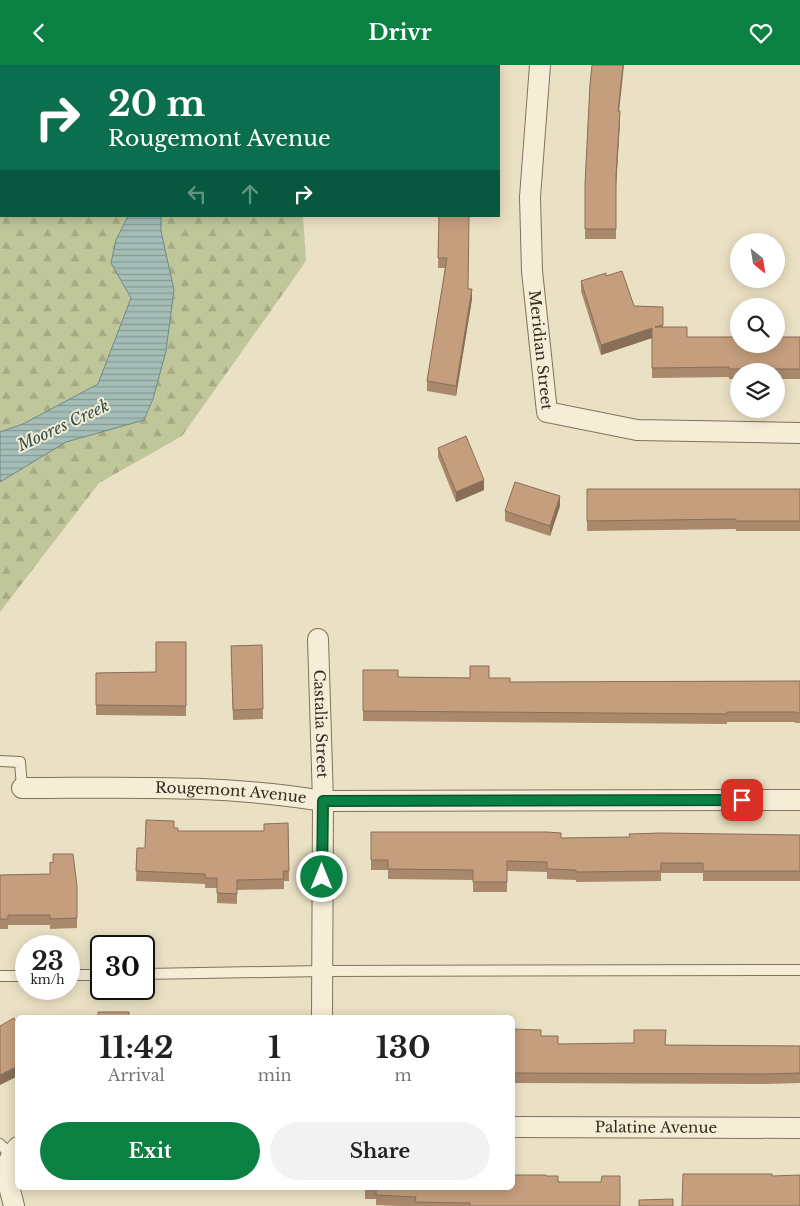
<!DOCTYPE html>
<style>
:root{--surface:#fff;--page:#f2f2f2;--text:#222;--muted:#767676;--accent:#0b8043}
body{margin:0;font-family:"Libre Baskerville",serif;background:var(--page);color:var(--text);height:100vh;display:flex;flex-direction:column;font-size:19px;white-space:nowrap}
*{box-sizing:border-box;margin:0}
p{font-size:16px;color:var(--muted)}
.icon{flex:none;width:28px;height:28px;fill:none;stroke:currentColor;stroke-width:2;stroke-linecap:round;stroke-linejoin:round}
.map{position:relative;flex:1;overflow:hidden}
.details{position:absolute;left:15px;top:950px;width:500px;height:175px;display:flex;flex-direction:column;background:var(--surface);border-radius:8px;box-shadow:0 2px 12px #0003}
.details>*{flex:none}
.banner{position:absolute;left:0px;top:0px;width:500px;height:152px;box-shadow:0 2px 12px #0003;background:#0b6e4f;color:#fff;overflow:hidden}
.needle{width:32px;rotate:150deg}
.buttons{position:absolute;left:730px;top:168px;display:grid;gap:10px}
.buttons a{display:grid;place-items:center;width:55px;height:55px;border-radius:50%;background:var(--surface);box-shadow:0 2px 12px #0003;font-size:25px}
.speed{position:absolute;left:15px;top:870px;display:flex;gap:10px;font-size:25px;font-weight:700;text-align:center}
.speed>*{display:grid;place-content:center;width:65px;height:65px;border-radius:50%;background:var(--surface);box-shadow:0 2px 12px #0003;line-height:1}
.speed small{font-size:12px;font-weight:400}
.speed .limit{border:2px solid #111;border-radius:8px;background:#fff;color:#111}
.pin{position:absolute;display:grid;place-items:center;width:42px;height:42px;color:#fff;margin:-21px;border-radius:10px;box-shadow:0 2px 8px #0006}
.me{position:absolute;width:55px;margin:-28px;rotate:0deg;stroke-linejoin:round;filter:drop-shadow(0 0 4px #0008)}
.turn{display:flex;align-items:center;gap:18px;height:105px;padding:0 25px;font-size:22px}
.turn .icon{width:65px;height:65px;stroke-width:2.5}
.turn b{display:block;font-size:35px;line-height:42px}
.lanes{display:flex;align-items:center;height:48px;padding:0 25px;background:#0003;justify-content:center;gap:25px;direction:ltr}
.lanes .off{opacity:.35}
.eta{display:flex;justify-content:space-evenly;align-items:center;height:85px;text-align:center}
.eta b{font-size:30px;font-weight:800;line-height:35px}
.primary-button{display:flex;gap:10px;margin-top:auto;padding:10px 25px}
.primary-button a{flex:1;height:58px;border-radius:30px;background:var(--accent);color:#fff;font-size:20px;font-weight:800;line-height:58px;text-align:center}
.primary-button a+a{background:var(--page);color:var(--text)}
header{display:flex;justify-content:space-between;align-items:center;height:65px;padding:0 25px;background:var(--accent);color:#fff;font-size:22px;font-weight:800}
.map>svg:first-child{display:block}
</style>
<header><svg class="icon" aria-label="back" viewBox="0 0 24 24"><path d="M15 5l-7 7 7 7"/></svg>Drivr<svg class="icon" aria-label="heart" viewBox="0 0 24 24"><path d="M12 20l-8-8c-3-5 5-10 8-4 3-6 11-1 8 4z"/></svg></header>
<div class="map">
<svg width="800" height="1141" viewBox="0 0 800 1141">
<defs>
<pattern id="forest-firs" width="22" height="20" patternUnits="userSpaceOnUse" patternTransform="scale(1.25)"><rect width="22" height="20" fill="#bfc699"/><path d="M5 1l3.5 6h-7zM16 11l3.5 6h-7z" fill="#a5aa83"/></pattern>
<pattern id="water-rules" width="6" height="5" patternUnits="userSpaceOnUse" patternTransform="scale(1.25)"><rect width="6" height="5" fill="#a5bdb7"/><path d="M0 2.5h6" fill="none" stroke="#879a94"/></pattern>
</defs>
<rect width="100%" height="100%" fill="#eae0c4"/>
<!-- forest -->
<g fill="url(#forest-firs)">
<path d="M0 0H129L1 1V151H128L116 175 111 198 131 233 98 319 23 359 0 367Z"/>
<rect x="161" y="0" width="133" height="1"/>
<path d="M161 151H303L306 196 182 371 99 418 0 547V417L66 377 144 355 153 334 166 286 174 225 161 166Z"/>
</g>
<!-- water -->
<path fill="url(#water-rules)" stroke="#6d8a84" d="M128 151H161V166L174 225 166 286 153 334 144 355 66 377 0 417V367L23 359 98 319 131 233 111 198 116 175Z"/>
<g fill="none" stroke-linecap="round" stroke-linejoin="round">
<!-- lane casing -->
<g stroke="#82725c" stroke-width="12">
<g id="lane">
<path d="M0 696 20 697 22 723"/>
<path d="M144 909 322 906 800 905"/>
<path d="M69 910H101"/>
<path d="M0 911H26"/>
<path d="M0 1079 11 1090"/>
</g>
</g>
<!-- street casing -->
<g stroke="#82725c" stroke-width="22">
<g id="street">
<path id="s1" d="M540 0 530 132 532 206 547 347 637 365 800 368"/>
<path id="s2" d="M318 574 323 736 322 952"/>
<path id="s3" d="M22 723C122 723 223 719 323 736L800 735"/>
<path id="s4" d="M512 1062 800 1063"/>
<path d="M14 1141C9 1119 0 1101 18 1082"/>
</g>
</g>
<!-- lane -->
<use href="#lane" stroke="#f5edd6" stroke-width="10"/>
<!-- street -->
<use href="#street" stroke="#f5edd6" stroke-width="20"/>
</g>
<!-- wall -->
<g fill="#a9886c">
<path d="M619 46 620 56 616 121V174H585V119Z"/>
<path d="M439 151 472 234 456 331 427 326V316L445 203H438Z"/>
<path d="M606 211 634 241 663 242V262L687 272H800V314H776V306H739V314H729V312L652 313V273L601 290 581 226V216Z"/>
<path d="M438 383 484 425 456 437 438 392Z"/>
<path d="M587 424H800V466H736V464L587 466Z"/>
<path d="M560 441 550 471 505 456V446Z"/>
<path d="M186 577V651L96 650V608L156 607Z"/>
<path d="M262 580 263 654 233 655 231 581Z"/>
<path d="M363 605 398 612 489 613 510 617 800 616V658H795V657H727V659L363 656Z"/>
<path d="M288 758 289 816H284V824L237 825V839L217 838V823H205V819L136 816 137 783H145L174 763 178 766H264Z"/>
<path d="M371 767 561 773 630 772 800 770V816H703V808H661V816L576 817V815L547 814V807L507 806V827H473V815L388 814V805H371Z"/>
<path d="M0 810 77 821V863L50 864V860H8V864H0Z"/>
<path d="M512 964 541 971 558 979 800 981V1018L765 1019 512 1018Z"/>
<path d="M546 1111 620 1141H399L376 1140V1134H365V1122Z"/>
</g>
<!-- shaded-wall -->
<g fill="#896f58">
<path d="M623 0H624L618 56V46Z"/>
<path d="M620 46V56L616 121V111Z"/>
<path d="M472 224V234L456 331V321Z"/>
<path d="M652 263V273L601 290V280Z"/>
<path d="M484 415V425L456 437V427Z"/>
<path d="M560 431V441L550 471V461Z"/>
<path d="M18 1001V1011L0 1020V1010Z"/>
</g>
<!-- building -->
<g fill="#c49e7d" stroke="#896f58">
<path d="M447 0H478V1H446Z"/>
<path d="M592 0H623L618 46H620L616 111V164H585V119L590 19Z"/>
<path d="M439 151H469L468 224H472L456 321 427 316 447 193H438Z"/>
<path d="M622 206 634 241 663 242V260L655 262H687V272H739V279H776V272H800V304H729V302L652 303V263L601 280 581 216 606 208V211Z"/>
<path d="M466 371 484 415 456 427 438 383Z"/>
<path d="M515 417 560 431 550 461 505 446Z"/>
<path d="M587 424H800V456H736V454L587 456Z"/>
<path d="M156 577H186V641L96 640V608L156 607Z"/>
<path d="M262 580 263 644 233 645 231 581Z"/>
<path d="M470 601H489V613H510V617L800 616V648H795V647H727V649L363 646V605H398V612L470 613Z"/>
<path d="M146 755 174 756V763H178V766H264V759L288 758 289 806H283L284 814 237 815V829L217 828V813H205V809L136 806 137 783H145Z"/>
<path d="M371 767H547L561 768V773L630 772 629 769 661 768 800 770V806H703V798H661V806L576 807V805L547 804V797L507 796V817H473V805L388 804V795H371Z"/>
<path d="M53 789H73L77 821V853L50 854V850H8V854H0V810L50 809V797L53 798Z"/>
<path d="M98 947H129V952H95H98Z"/>
<path d="M14 953 18 960V1001L0 1010V961Z"/>
<path d="M512 964 541 965V971H558V979L634 978V965H666L665 980 800 981V1008L765 1009 512 1008Z"/>
<path d="M683 1109H772V1111L800 1110V1141H682Z"/>
<path d="M512 1110H546V1111H558V1117H601L602 1111H620V1141H470V1138L415 1137 416 1132 376 1130V1124H365V1122H512Z"/>
<path d="M673 1134V1141H639V1135Z"/>
</g>
<g fill="none" stroke-linecap="round" stroke-linejoin="round">
<!-- route casing -->
<g stroke="#07532c" stroke-width="12">
<path id="route" d="M322 812 323 736 742 735"/>
</g>
<!-- route -->
<use href="#route" stroke="#0b8043" stroke-width="9"/>
</g>
<g text-anchor="middle" stroke-width="4" stroke-linejoin="round" paint-order="stroke">
<!-- street labels -->
<g font-size="15" fill="#342a1f" stroke="#f2ead3">
<text dy="5" stroke="none"><textPath href="#s1" startOffset="286">Meridian Street</textPath></text>
<text dy="5" stroke="none"><textPath href="#s2" startOffset="85">Castalia Street</textPath></text>
<text dy="5" stroke="none"><textPath href="#s3" startOffset="209">Rougemont Avenue</textPath></text>
<text dy="5" stroke="none"><textPath href="#s4" startOffset="144">Palatine Avenue</textPath></text>
</g>
<!-- water labels -->
<g font-size="16" font-style="italic" fill="#2f5251" stroke="#f2ead3">
<text transform="translate(63 360) rotate(-25)" y="6">Moores Creek</text>
</g>
</g>
</svg>
<div class="buttons">
<a><svg class="needle" viewBox="-14 -14 28 28"><path d="M0-13l5 13h-10z" fill="#e53935"/><path d="M0 13l5-13h-10z" fill="#767676"/></svg></a>
<a><svg class="icon" aria-label="search" viewBox="0 0 24 24"><circle cx="10" cy="10" r="6"/><path d="M15 15l6 6"/></svg></a>
<a><svg class="icon" aria-label="layers" viewBox="0 0 24 24"><path d="M12 4l9 5-9 5-9-5zM3 14l9 5 9-5"/></svg></a>
</div>
<div class="speed"><div>23<small>km/h</small></div><div class="limit">30</div></div>
<div class="pin" style="left:742px;top:735px;background:#d93025"><svg class="icon" aria-label="arrive" viewBox="0 0 24 24"><path d="M6 21V4h12l-3 4 3 4H6"/></svg></div>
<svg class="me" style="left:322px;top:812px" viewBox="-20 -20 40 40"><circle r="17" fill="#0b8043" stroke="#fff" stroke-width="3"/><path d="M0-11L8 9 0 5-8 9z" fill="#fff"/></svg>
<div class="banner">
<div class="turn"><svg class="icon" aria-label="right" viewBox="0 0 24 24"><path d="M7 20v-9h11M14 6l5 5-5 5"/></svg><div><b>20 m</b>Rougemont Avenue</div></div>
<div class="lanes"><svg class="icon off" aria-label="left" viewBox="0 0 24 24"><path d="M17 20v-9H6M10 6l-5 5 5 5"/></svg><svg class="icon off" aria-label="ahead" viewBox="0 0 24 24"><path d="M12 20V5M6 11l6-6 6 6"/></svg><svg class="icon" aria-label="right" viewBox="0 0 24 24"><path d="M7 20v-9h11M14 6l5 5-5 5"/></svg></div>
</div>
<section class="details">
<div class="eta">
<div><b>11:42</b><p>Arrival</p></div>
<div><b>1</b><p>min</p></div>
<div><b>130</b><p>m</p></div>
</div>
<div class="primary-button"><a>Exit</a><a>Share</a></div>
</section>
</div>
